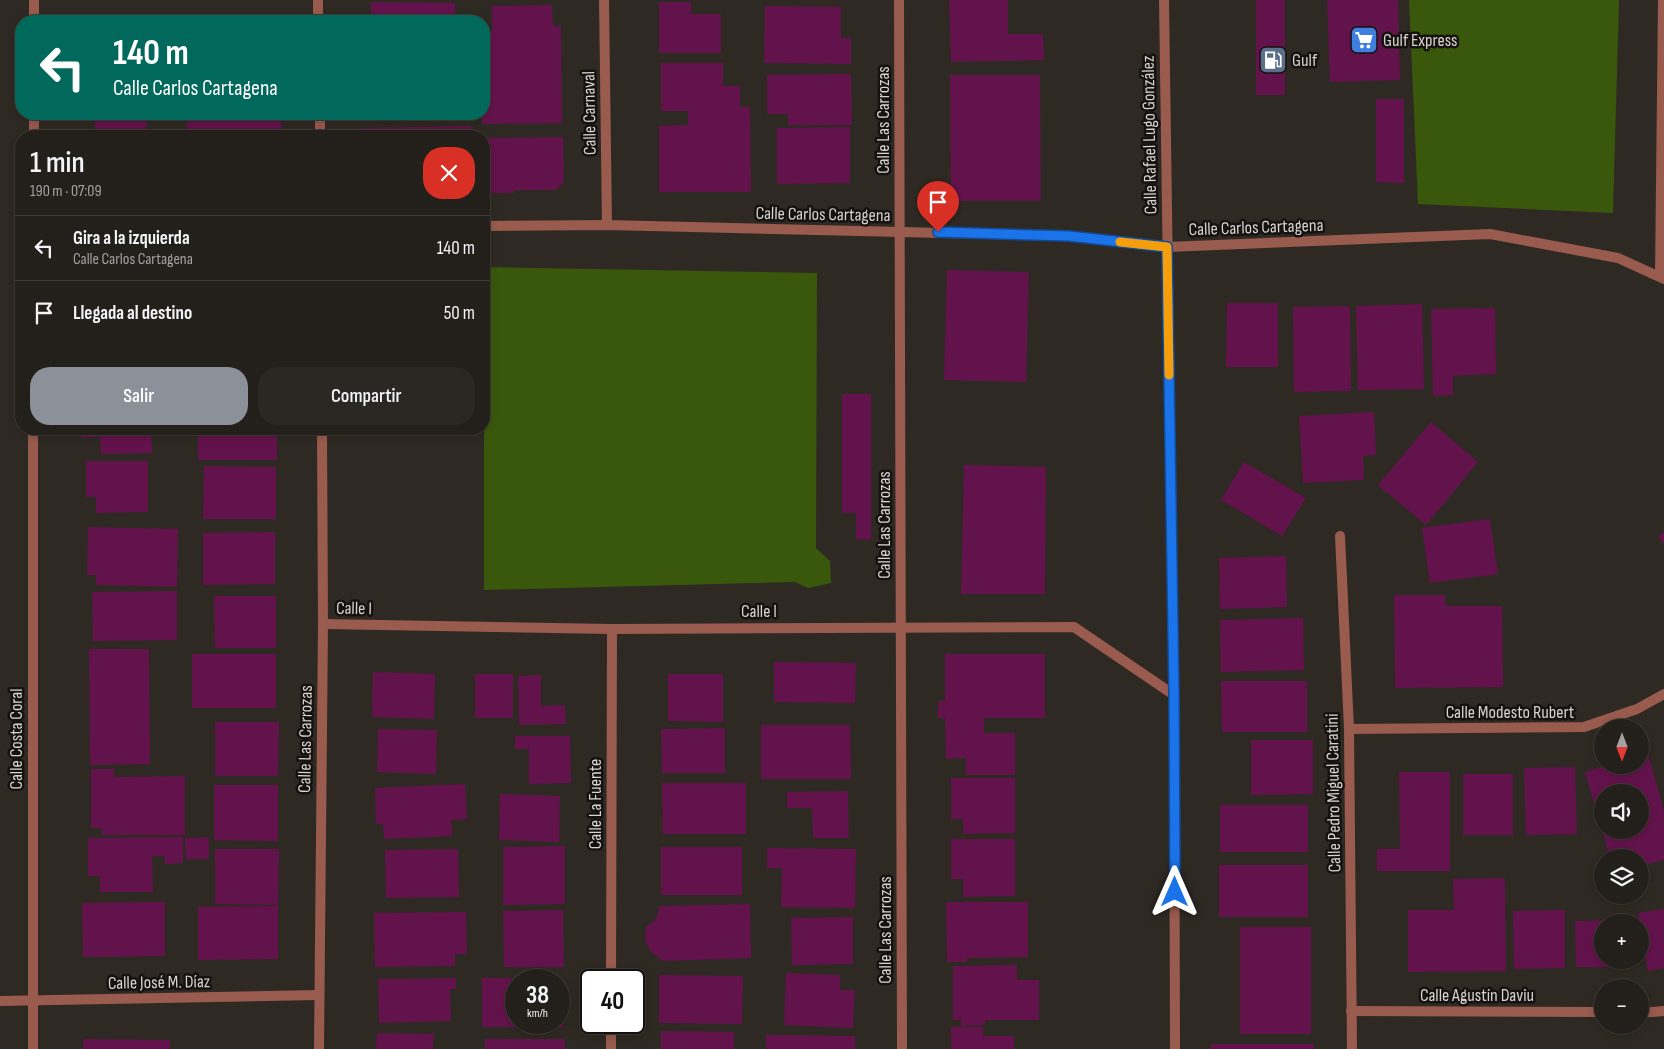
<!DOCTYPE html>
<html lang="es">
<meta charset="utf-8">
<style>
:root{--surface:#231f1a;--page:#2b2723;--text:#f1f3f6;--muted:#a3a2a2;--line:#403d39;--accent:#8c9099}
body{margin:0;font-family:"Sofia Sans Condensed",sans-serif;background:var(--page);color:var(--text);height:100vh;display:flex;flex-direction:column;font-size:19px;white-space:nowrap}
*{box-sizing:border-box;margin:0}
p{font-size:16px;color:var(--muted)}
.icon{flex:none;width:28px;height:28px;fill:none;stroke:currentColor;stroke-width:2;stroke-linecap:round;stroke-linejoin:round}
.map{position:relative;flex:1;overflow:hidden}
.side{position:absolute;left:15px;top:130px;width:475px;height:305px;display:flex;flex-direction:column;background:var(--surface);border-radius:20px;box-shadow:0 2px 8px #0003,0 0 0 1px var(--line)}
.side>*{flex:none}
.top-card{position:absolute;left:15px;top:15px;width:475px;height:105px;border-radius:20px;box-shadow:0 2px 8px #0003,0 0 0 1px var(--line);background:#00695c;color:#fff;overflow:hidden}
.needle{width:32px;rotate:180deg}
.controls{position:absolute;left:1594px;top:719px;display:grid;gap:10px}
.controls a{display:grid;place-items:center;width:55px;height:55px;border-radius:50%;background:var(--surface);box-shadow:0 2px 8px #0003,0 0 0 1px var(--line);font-size:25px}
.speed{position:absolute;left:505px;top:969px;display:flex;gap:10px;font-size:25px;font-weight:700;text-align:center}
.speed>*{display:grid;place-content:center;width:65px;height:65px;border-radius:50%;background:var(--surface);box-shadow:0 2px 8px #0003,0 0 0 1px var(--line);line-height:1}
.speed small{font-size:12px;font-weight:400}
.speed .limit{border:2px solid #111;border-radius:8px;background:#fff;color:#111}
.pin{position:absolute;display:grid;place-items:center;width:42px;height:42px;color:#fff;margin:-51px -21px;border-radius:50% 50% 50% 0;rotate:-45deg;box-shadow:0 0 5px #0007}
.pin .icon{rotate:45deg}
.me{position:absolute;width:55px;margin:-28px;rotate:0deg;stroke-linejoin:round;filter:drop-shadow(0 0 4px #0008)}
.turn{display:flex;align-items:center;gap:18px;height:105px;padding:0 15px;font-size:22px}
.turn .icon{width:65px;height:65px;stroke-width:2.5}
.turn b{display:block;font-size:35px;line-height:42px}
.round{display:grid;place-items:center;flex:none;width:52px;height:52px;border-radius:20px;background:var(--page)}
.head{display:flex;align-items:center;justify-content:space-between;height:85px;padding:0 15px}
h1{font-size:30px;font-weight:600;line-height:38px}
.button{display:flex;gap:10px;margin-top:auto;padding:10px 15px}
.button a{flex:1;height:58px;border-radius:20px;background:var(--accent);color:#fff;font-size:20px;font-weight:600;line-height:58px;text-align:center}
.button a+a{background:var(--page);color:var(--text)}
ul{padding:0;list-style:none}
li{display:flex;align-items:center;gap:15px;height:65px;padding:0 15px;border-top:1px solid var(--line)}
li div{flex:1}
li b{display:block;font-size:19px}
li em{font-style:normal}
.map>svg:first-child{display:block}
</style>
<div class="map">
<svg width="1664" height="1049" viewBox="0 0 1664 1049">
<rect width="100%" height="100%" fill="#2f2923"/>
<!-- green -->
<g fill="#39580c">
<path d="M1409 0H1619L1613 213 1418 204Z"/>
<path d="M484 267 817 273 816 548 830 561 831 583 808 588 795 582 484 590Z"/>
</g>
<!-- building -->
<g fill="#63134b" fill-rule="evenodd">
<path d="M949 0H1008V34H1043L1044 60 951 62Z"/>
<rect x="1256" y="0" width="29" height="95"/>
<path d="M1327 0H1398L1400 80 1330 82Z"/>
<path d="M371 2 455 3V21H371Z"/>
<path d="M659 2H691V14H721V53H659Z"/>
<path d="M552 5 553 26H561L562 123 482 124V114H484V31H492V6Z"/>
<path d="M765 6 841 7V38H851V64L764 63Z"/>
<rect x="140" y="15" width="21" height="6"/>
<path d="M661 63H723V86H740V107H750L751 192H659V126L688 125V111H661Z"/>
<path d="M851 74 852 125H788V114H767V75Z"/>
<path d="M950 75H1040L1041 201H951Z"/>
<path d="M1376 99H1404V183L1376 182Z"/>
<path d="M86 114H165V117H147L146 136H94L95 120H86Z"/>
<rect x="187" y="114" width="94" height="22"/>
<path d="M384 114H435V118L383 116Z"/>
<path d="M471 126V136H361V128Z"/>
<path d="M850 127V183L777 184V128Z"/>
<path d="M563 137 564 182 555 190H514V193H484V138Z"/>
<path d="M947 270 1029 272 1026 382 944 380Z"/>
<path d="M1227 303H1278V367H1226Z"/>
<path d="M1422 304 1424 389 1358 390 1356 306Z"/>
<path d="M1350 306 1351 391 1294 392 1293 307Z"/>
<path d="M1495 308 1496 374 1453 376V395L1433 396 1431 309Z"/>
<path d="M842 394H871V540L856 539V513H842Z"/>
<path d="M1374 412 1376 455 1363 456 1364 480 1303 483 1299 416Z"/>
<path d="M1431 422 1478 462 1426 525 1378 485Z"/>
<path d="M82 429H151L152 453 101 454 100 437 82 438Z"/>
<rect x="198" y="429" width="79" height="31"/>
<path d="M86 461H148V512L96 513V497H86Z"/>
<path d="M1244 462 1306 498 1282 536 1221 500Z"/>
<path d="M964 465 1046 467 1045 594H961Z"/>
<path d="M204 466 276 467V519H203Z"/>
<path d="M1490 519 1498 574 1430 583 1422 528Z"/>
<path d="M88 527 178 529 177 587 96 585V575H87Z"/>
<path d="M275 532V584L203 585V533Z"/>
<path d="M1664 532V544L1658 537Z"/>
<path d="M1286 556 1287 607 1220 609 1219 558Z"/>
<path d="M177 591V640L93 641 92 592Z"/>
<path d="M1394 595H1445L1446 606H1502L1503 687 1395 688Z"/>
<path d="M214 596H276V648H215Z"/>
<path d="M1303 618 1304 670 1221 672 1220 620Z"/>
<path d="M89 649H149L150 764 90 765Z"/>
<rect x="192" y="654" width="84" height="54"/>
<path d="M945 654H1045V718H984V733H1015V775H966V758L946 759 945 718H938V701H945Z"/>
<path d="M774 662 856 663 855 703 774 702Z"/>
<path d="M373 672 435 674 434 719 372 717Z"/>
<rect x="475" y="674" width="38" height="44"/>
<path d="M668 674H723V722L668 721Z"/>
<path d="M541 675V706L565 705 566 724 519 725 518 676Z"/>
<path d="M1221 681H1307V732H1222Z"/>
<path d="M215 722H279L278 776H215Z"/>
<path d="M761 725H850L851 779H761Z"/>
<path d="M725 728V773H662L661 729Z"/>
<path d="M378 729 437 730 436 774 377 772Z"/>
<path d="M515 736H570L571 783 529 784V749H515Z"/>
<path d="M1251 740H1313V794L1251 795Z"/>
<path d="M1648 754 1664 810V860L1640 866V858H1610L1585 772 1609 765H1640V756ZM1602 792H1640V830H1602Z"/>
<path d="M1575 767 1577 834 1526 835 1524 768Z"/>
<path d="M91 769H114V777L185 776V835H102V828H91Z"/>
<path d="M1399 772H1450V871H1377V849H1400Z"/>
<rect x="1463" y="774" width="50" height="61"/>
<path d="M951 778H1015V833L963 834V819H951Z"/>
<path d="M662 783H746V834H663Z"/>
<path d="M465 784 467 819 451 820 452 836 384 839 383 824H376L375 788Z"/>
<path d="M214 785H278V841L214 840Z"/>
<path d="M848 791 849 838H813L812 808H787V792Z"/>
<path d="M500 794 560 796 559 842 499 840Z"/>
<rect x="1220" y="805" width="88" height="47"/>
<path d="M183 837V863L165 864V856H152L153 892H100V876H88V838Z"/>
<path d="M209 837V859H186L185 838Z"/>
<path d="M951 839H1015V896L963 897V879H951Z"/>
<path d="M565 846V904L503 905V847Z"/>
<rect x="661" y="847" width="81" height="48"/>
<path d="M767 848 856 849 855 908 781 907 782 868H767Z"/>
<path d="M215 849H279L278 905 215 904Z"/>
<path d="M458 849 459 897 386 898 385 850Z"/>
<rect x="1219" y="865" width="89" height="52"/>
<path d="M1505 878 1506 971 1408 972V910H1454L1453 879Z"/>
<path d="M165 902V956L83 957 82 903Z"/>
<path d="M946 902H1028V957L967 958V962H947Z"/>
<path d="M750 904 751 958 663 961 650 951 645 940 646 927 656 919 660 906Z"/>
<path d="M278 906V959L198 960V907Z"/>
<path d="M1664 909V968L1648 971 1638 913Z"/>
<path d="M563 910 564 967H504L503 911Z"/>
<path d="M1565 910V968L1514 969 1513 911Z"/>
<path d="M466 912 467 954H455V966L375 967 374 913Z"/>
<path d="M853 917V964L792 965 791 918Z"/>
<path d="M1622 920V922H1602V960H1622V967H1576L1575 921Z"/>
<rect x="1240" y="927" width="71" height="107"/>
<path d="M1017 965V980H1039V1020H985V1025L961 1026V1020H953V966Z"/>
<path d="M786 973 840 975V990H855L853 1028 784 1025Z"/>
<path d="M659 975 743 976 742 1024 659 1023Z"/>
<path d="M456 978V989H450L451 1021 379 1023 378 979Z"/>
<path d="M482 978H516V1022H559V979H563V1028L482 1027Z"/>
<path d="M951 1027H983V1036H1014V1049H951Z"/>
<path d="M661 1031 734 1032V1049H661Z"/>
<path d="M377 1033 434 1034 433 1049H376Z"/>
<path d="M766 1035 855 1036V1049H766Z"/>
<path d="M83 1039 170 1040V1049H83Z"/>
<rect x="485" y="1039" width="80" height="10"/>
<rect x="1211" y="1044" width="103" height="5"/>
</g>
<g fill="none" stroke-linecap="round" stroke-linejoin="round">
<!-- service -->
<path stroke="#995b4e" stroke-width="10" d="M1660 276 1663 0"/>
<!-- minor -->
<g stroke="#995b4e" stroke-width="10">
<path d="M318 0V21"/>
<path d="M604 0 607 225"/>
<path d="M899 0 902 1049"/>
<path d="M34 21V0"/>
<path d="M320 114V136"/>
<path d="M34 136V114"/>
<path d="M484 226 607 225 1069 236 1167 247 1490 234 1618 258 1664 279"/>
<path d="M1340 536 1349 729 1352 1049"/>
<path d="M323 624 612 629 1074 627 1174 695"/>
<path d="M1349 729 1584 727 1637 709 1664 694"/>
<path d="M611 980 612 629"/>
<path d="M0 1001 318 995"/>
<path d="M1351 1011 1602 1012"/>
<path d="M1640 1013 1664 1011"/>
<path d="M33 1049V429"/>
<path d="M319 1049 323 624 322 429"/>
<path d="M611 1049V1022"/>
</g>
<!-- tertiary -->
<path stroke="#995b4e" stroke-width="10" d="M1164 0 1174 695 1175 1049"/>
</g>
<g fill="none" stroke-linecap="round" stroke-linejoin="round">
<!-- route casing -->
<g stroke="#114b97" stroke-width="12">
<path id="route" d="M938 232 1069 236 1167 247 1174 695 1175 892"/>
</g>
<!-- route -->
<use href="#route" stroke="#1a73e8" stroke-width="9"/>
<!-- slow -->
<path stroke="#f59e0b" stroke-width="9" d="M1120 242 1167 247 1169 375"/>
</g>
<!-- icons -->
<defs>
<g id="supermarket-square" transform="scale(1.4375)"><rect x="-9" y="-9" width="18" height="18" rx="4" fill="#3f7fe0" stroke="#151210"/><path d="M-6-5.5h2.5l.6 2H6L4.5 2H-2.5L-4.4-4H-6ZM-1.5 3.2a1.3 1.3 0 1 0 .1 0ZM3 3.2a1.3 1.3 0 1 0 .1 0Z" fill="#fff"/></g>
<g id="fuel-square" transform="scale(1.4375)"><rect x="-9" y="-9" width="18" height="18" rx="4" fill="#5c6f8a" stroke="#151210"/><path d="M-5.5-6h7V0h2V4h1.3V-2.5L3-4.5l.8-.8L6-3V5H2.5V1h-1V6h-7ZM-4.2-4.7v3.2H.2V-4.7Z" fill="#fff"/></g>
</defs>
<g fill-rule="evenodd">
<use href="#supermarket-square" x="1364" y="40"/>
<use href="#fuel-square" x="1273" y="60"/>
</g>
<g text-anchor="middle" stroke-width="5" stroke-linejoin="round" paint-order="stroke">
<!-- poi labels -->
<g font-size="18" fill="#d7d3cf" stroke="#151210" text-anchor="start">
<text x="1383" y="46">Gulf Express</text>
<text x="1292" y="66">Gulf</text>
</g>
<!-- street labels -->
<g font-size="18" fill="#d7d3cf" stroke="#151210">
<text transform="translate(589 113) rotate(-91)" y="6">Calle Carnaval</text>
<text transform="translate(883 120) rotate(-90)" y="6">Calle Las Carrozas</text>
<text transform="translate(1149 135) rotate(-91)" y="6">Calle Rafael Lugo González</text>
<text transform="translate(823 214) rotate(1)" y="6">Calle Carlos Cartagena</text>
<text transform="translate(1256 227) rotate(-2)" y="6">Calle Carlos Cartagena</text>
<text transform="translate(884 525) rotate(-90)" y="6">Calle Las Carrozas</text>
<text transform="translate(354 608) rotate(1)" y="6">Calle I</text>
<text x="759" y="617">Calle I</text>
<text x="1510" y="718">Calle Modesto Rubert</text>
<text transform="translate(16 739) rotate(-90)" y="6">Calle Costa Coral</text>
<text transform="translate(305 739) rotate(-89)" y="6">Calle Las Carrozas</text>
<text transform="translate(1333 793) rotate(-91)" y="6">Calle Pedro Miguel Caratini</text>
<text transform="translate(595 804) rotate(-90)" y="6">Calle La Fuente</text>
<text transform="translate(885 930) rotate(-90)" y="6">Calle Las Carrozas</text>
<text transform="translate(159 982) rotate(-1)" y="6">Calle José M. Díaz</text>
<text x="1477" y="1001">Calle Agustín Daviu</text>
</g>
</g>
</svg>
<div class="controls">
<a><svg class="needle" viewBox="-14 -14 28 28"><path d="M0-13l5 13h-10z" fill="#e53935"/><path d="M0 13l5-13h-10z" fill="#a3a2a2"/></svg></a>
<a><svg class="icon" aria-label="sound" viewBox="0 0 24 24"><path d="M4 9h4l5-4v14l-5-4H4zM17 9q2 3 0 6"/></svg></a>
<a><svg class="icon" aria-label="layers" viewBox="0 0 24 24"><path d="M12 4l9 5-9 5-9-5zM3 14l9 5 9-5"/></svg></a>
<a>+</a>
<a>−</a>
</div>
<div class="speed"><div>38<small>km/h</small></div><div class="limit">40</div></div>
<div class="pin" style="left:938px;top:232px;background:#d93025"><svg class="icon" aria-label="arrive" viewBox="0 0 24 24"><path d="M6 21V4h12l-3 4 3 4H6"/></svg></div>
<svg class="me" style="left:1175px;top:892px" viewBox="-20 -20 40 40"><path d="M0-17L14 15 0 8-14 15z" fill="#1a73e8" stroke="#fff" stroke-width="4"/></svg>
<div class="top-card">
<div class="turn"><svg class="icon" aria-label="left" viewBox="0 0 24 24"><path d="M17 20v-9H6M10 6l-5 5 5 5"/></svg><div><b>140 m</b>Calle Carlos Cartagena</div></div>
</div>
<section class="side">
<div class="head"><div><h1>1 min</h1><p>190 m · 07:09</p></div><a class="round" style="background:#d93025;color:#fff"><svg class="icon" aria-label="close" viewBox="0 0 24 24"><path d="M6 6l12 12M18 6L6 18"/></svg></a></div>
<ul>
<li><svg class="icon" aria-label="left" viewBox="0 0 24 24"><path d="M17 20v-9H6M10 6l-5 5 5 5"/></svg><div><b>Gira a la izquierda</b><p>Calle Carlos Cartagena</p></div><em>140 m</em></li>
<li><svg class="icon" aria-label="arrive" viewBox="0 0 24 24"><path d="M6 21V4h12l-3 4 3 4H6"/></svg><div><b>Llegada al destino</b></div><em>50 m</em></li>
</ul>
<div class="button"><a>Salir</a><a>Compartir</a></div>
</section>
</div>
